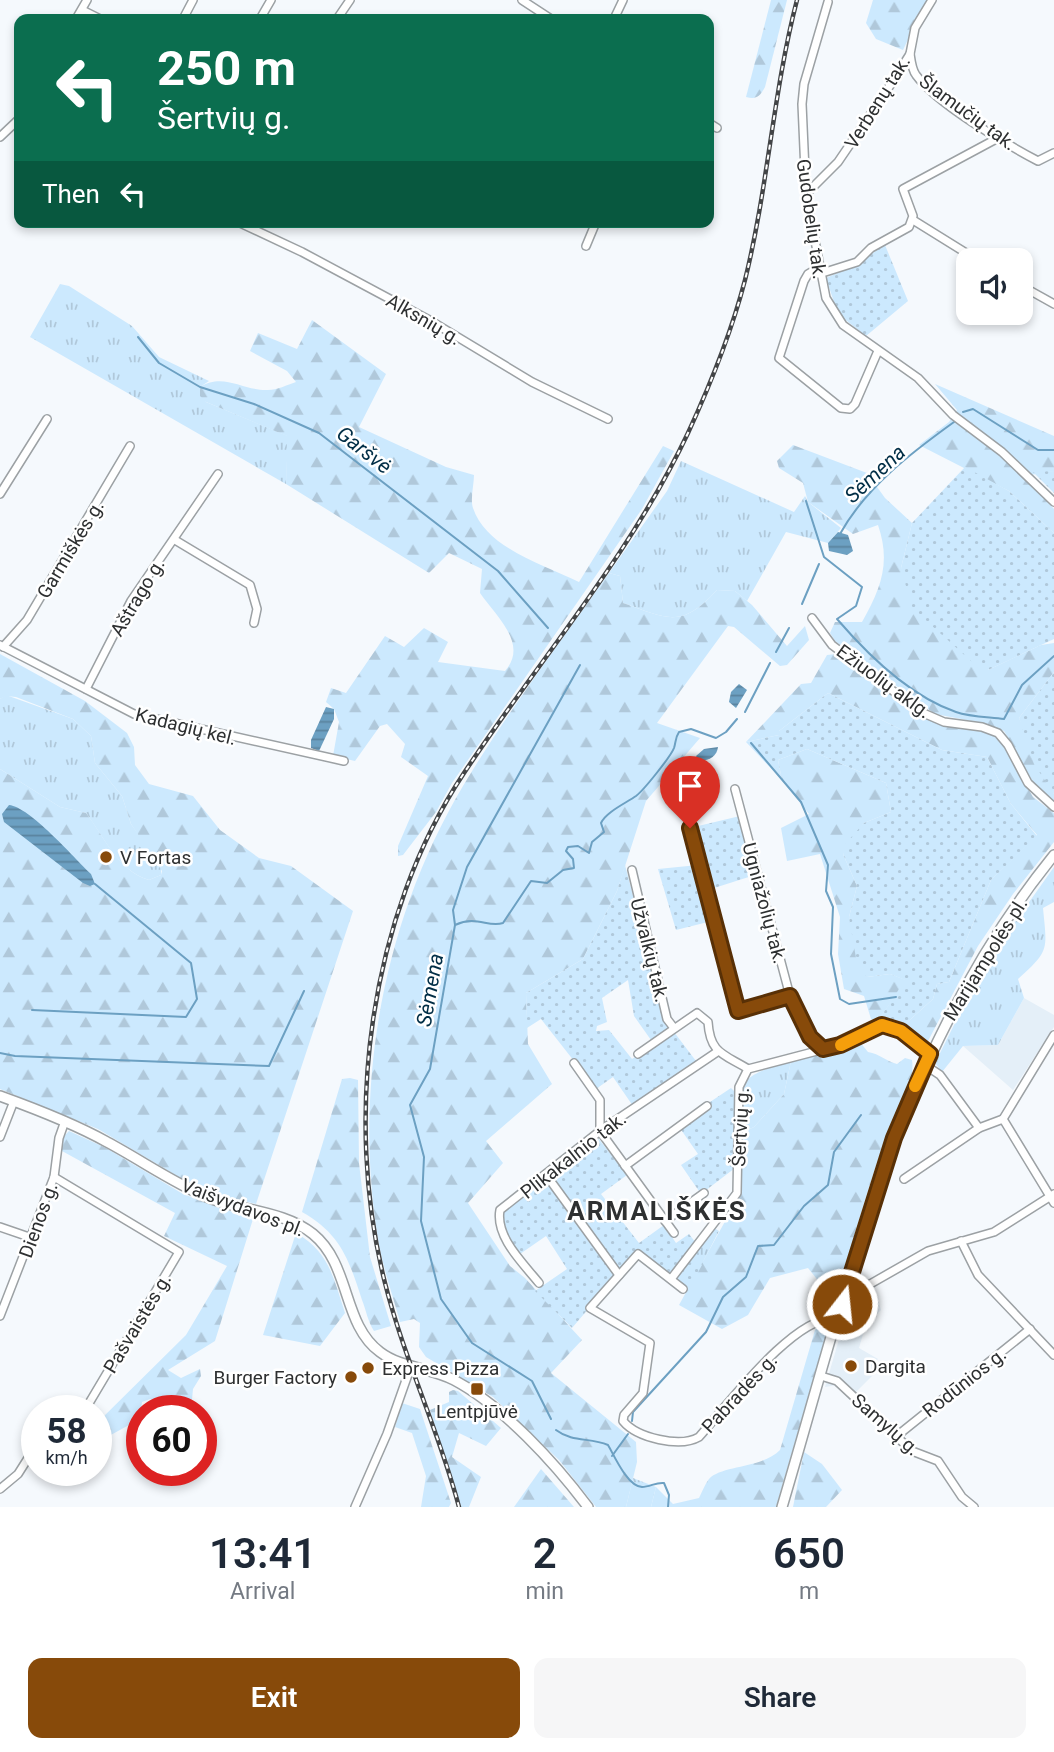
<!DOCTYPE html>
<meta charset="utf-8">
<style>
:root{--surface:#fff;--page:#f6f6f7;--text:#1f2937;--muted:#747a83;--accent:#874a0a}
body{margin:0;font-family:Roboto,sans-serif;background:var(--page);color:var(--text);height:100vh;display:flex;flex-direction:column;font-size:26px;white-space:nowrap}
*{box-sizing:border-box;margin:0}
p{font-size:23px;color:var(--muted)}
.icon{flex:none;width:38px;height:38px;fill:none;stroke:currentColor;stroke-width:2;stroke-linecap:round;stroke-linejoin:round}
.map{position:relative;height:1507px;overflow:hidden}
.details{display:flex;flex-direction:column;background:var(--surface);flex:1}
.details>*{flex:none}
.hud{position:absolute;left:14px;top:14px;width:700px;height:214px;border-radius:14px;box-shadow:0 4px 10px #0003;background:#0b6e4f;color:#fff;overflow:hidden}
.controls{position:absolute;left:956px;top:248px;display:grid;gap:14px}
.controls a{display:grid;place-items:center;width:77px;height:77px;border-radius:14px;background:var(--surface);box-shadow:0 4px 10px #0003;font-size:35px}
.speed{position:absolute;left:21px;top:1395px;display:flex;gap:14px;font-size:35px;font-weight:700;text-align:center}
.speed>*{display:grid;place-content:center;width:91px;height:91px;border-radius:50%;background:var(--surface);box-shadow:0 4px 10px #0003;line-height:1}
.speed small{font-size:18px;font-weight:400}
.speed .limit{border:10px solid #d22;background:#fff;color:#111}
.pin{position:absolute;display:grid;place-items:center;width:60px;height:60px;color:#fff;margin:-72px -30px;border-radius:50% 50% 50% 0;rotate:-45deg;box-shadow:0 0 7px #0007}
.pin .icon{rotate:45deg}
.me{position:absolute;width:77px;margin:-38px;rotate:16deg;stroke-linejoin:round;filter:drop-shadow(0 0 5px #0008)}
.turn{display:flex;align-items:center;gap:24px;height:147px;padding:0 28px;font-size:32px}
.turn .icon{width:91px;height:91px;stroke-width:2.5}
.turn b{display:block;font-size:49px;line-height:60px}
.then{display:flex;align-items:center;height:66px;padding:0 28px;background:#0003;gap:14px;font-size:26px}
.eta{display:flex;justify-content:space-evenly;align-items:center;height:119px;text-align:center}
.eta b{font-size:42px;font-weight:600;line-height:49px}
.cta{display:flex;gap:14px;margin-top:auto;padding:14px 28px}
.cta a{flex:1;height:80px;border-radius:14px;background:var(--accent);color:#fff;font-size:28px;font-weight:600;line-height:80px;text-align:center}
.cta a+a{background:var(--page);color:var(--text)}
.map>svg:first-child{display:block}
</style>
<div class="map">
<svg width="1054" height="1507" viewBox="0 0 1054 1507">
<defs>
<pattern id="grass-tufts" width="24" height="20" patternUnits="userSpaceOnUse" patternTransform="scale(1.75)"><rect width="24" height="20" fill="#cce9fe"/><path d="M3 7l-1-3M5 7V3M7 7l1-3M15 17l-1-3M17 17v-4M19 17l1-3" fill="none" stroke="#b0c8da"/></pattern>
<pattern id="forest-firs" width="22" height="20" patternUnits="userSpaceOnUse" patternTransform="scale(1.75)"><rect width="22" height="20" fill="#cce9fe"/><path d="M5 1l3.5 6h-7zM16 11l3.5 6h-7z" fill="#b0c8da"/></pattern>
<pattern id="garden-dots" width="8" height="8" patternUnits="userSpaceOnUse" patternTransform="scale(1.75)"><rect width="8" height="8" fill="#cce9fe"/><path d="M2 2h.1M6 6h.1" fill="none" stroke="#b0c8da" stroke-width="1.8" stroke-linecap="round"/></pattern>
<pattern id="water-rules" width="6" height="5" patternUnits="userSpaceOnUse" patternTransform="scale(1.75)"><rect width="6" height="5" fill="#6ca0c2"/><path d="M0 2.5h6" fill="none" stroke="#59839e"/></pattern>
</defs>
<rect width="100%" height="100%" fill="#f5f9fd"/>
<!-- built -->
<g fill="#e4eff8">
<path d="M1024 998 1054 1015V1027L1013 1090 963 1046 998 1045Z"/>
<path d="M874 1287 881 1310 866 1324 859 1348 878 1359 871 1367 875 1373 851 1397 838 1385 825 1387 850 1302Z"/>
</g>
<!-- grass -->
<g fill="url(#grass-tufts)">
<path d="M60 284 69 286 132 326 159 357 209 381 200 387 206 402 288 436 286 484 30 337Z"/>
<path d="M681 461 794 512 805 496 808 502 841 528 828 543 786 532 747 601 735 591 717 590C681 629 669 619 623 603L620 576 609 573 667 491Z"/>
<path d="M6 695 73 719 91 736 95 763 122 796 131 824 161 866V875L149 880C118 871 104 837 86 813L60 807 0 769V699Z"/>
<path d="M1054 867V902L1043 908C1047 950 1050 950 1018 979L1024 998 998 1045 963 1046 942 1072 935 1063 983 967Z"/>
<path d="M791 1061 784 1094 754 1127 741 1133C741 1077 737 1078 791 1061Z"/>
<path d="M714 1228 719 1231 688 1291 677 1276Z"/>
<path d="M633 1478 656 1487 651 1507H626Z"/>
</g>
<!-- forest -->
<g fill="url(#forest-firs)">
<path d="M771 0H787L765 87C760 96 757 100 746 97Z"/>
<path d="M873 0H927L903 50 876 39 866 23Z"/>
<path d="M312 320 386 374 359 427 446 467 474 475C474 485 470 499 473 508 486 548 544 565 579 582L663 446 674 451 642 509 452 783 436 812 403 855 398 856V846L428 776 401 757 405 744 387 724 380 726 355 761 333 756 339 722 334 709 326 702 331 688 346 693 385 636 404 647 424 628 448 642 438 662 505 671C529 644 496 616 480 593L482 569 449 553 429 573 286 484 287 436 206 402 200 396V387C224 372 243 391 268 390 277 390 287 385 296 382L287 371 250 351 258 333 297 349Z"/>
<path d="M935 384 1054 436V471L1024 476 1054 509V533L1009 491 919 445 949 422 957 410Z"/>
<path d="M793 445 867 473 885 498 912 523 901 568 988 670 1041 645 1054 643V672L1019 718 1054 794V803C1028 784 1021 757 1004 731L982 723 935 714 835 641 830 633 835 622H862C881 588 891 563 878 525L853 534 808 502 803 483 779 468 777 461Z"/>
<path d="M609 573 620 576 623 603C669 619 681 629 717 590L735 591 752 605 787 646 805 626 809 640 787 665 780 666 734 627 728 626 657 723 700 738 646 801 617 891 583 959 526 993 528 1044 552 1084 486 1141 503 1163 468 1203 510 1266 525 1278 582 1340 551 1373 636 1442 637 1462 626 1507H596L559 1460 493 1397 426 1357 419 1347 420 1323 414 1319 400 1322C393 1296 384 1271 379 1245 352 1090 382 922 463 786 507 712 560 643 609 573Z"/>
<path d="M0 654 85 701 127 733 134 747 135 765 149 784 193 796 220 830 259 858 291 866 353 911 256 1204 211 1193 184 1180 98 1129 0 1089V769L60 807 86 813C104 836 118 871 149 880L161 875 162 871 131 824 122 796 95 763 91 736 73 719 16 697 6 696 0 699Z"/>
<path d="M836 654 931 721 987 732 1000 739 1033 797 1054 813V842L1013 894 978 946 928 1041 921 1045 902 1027 933 999 937 984 949 982 991 880 1037 835 1011 804 987 757 942 750 828 693 779 731V735L746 742 801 684 811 683 827 655Z"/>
<path d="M807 749 886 783 891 812 864 823 843 854 857 886 849 917 867 977 890 974 906 980 878 1021 871 1019 864 996 844 989 838 954 840 917 820 854 787 861 781 828 809 814 782 780 778 760Z"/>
<path d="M859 1041 868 1052C880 1054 886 1061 897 1064L905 1058 912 1060C916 1086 893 1117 884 1142 865 1196 850 1252 833 1308L815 1315 820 1283 808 1268 770 1278 748 1315 722 1329 679 1305 739 1196 741 1133 754 1127 784 1094 791 1061Z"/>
<path d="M350 1078 358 1080 359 1163 370 1257 391 1326 374 1331C368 1322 366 1310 362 1300 349 1260 341 1234 302 1212L342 1079Z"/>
<path d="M69 1131 106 1148 183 1194 253 1219 215 1341 168 1370 181 1378 200 1369 201 1376 193 1389 191 1410H171L183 1401 167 1405 150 1399 142 1402 140 1419 98 1442 96 1424 186 1335 227 1266 164 1236 175 1213 62 1151V1138Z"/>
<path d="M296 1233C329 1251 334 1279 345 1313L320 1346 263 1335Z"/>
<path d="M827 1320 829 1324 776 1507H651L656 1487 673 1504 699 1498C702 1492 705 1484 709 1479 722 1465 761 1469 780 1450L815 1330Z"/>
<path d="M453 1390 458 1391 501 1428 486 1446 459 1433 452 1457 481 1477 469 1507H461L430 1410 449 1402V1392Z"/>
<path d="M402 1403 420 1409 451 1503 449 1507H421L426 1476 412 1433 395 1427Z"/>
<path d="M804 1452 822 1464 842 1490 826 1507H793Z"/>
<path d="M541 1469 574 1507H514Z"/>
</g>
<!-- garden -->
<g fill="url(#garden-dots)">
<path d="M885 245 908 301 866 336 838 314 826 278 851 267Z"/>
<path d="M965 467 1009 491 1054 533V639L988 670 980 669 912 608 901 568 912 523Z"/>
<path d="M1054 471V493L1033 472Z"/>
<path d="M1054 672V794L1034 764 1019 718Z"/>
<path d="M828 693 942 750 987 757 1011 804 1037 836 991 880 949 982 937 984 933 999 902 1027 878 1021 905 980 890 974 867 977 857 964 849 917 857 886 843 854 846 843 864 823 891 812 886 783 807 749 778 760 782 780 746 742 779 735V731Z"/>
<path d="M740 816 755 875 711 889 694 827Z"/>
<path d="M625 865 668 1029 651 1040 634 1016 628 980 602 998 607 1022 597 1026 596 1031 609 1030 632 1059 674 1032 696 1061 633 1106 613 1077 596 1089 541 1019 527 1028 526 993 583 959 617 891Z"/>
<path d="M698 865 712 921 676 930 658 869Z"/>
<path d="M731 1088 735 1092V1168L701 1194 681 1165 698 1154 677 1124Z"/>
<path d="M598 1138 627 1175 601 1194 639 1243 664 1225 676 1243 689 1234 696 1243 671 1276 637 1252 572 1328 535 1291 567 1269 546 1236 520 1254 506 1236 502 1211Z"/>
<path d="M692 1257 702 1265 688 1291 676 1280Z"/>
</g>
<!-- water -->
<g fill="url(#water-rules)">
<path d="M838 532 848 535 853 551 847 555 829 551 828 543Z"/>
<path d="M739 684 747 690 736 708 729 702 731 692Z"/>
<path d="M326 707 334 709V719L319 751 311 748V740Z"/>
<path d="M718 747C717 757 707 762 698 760L696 756 704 749Z"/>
<path d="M9 805C30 807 73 857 91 874L95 884 90 886 83 883 4 822 2 814Z"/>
</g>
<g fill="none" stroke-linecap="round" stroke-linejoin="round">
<!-- stream -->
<g stroke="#6ca0c2" stroke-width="2">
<path d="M138 337 159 363 200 387 254 404 319 433 498 571 548 628"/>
<path d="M963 412 973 409 1038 450H1054"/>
<path d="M806 501 824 557 862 587 856 606 837 619C868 655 909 696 956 712 970 717 989 717 1004 719L1022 685 1054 656"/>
<path d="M840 534C866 487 911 453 954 422"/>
<path d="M802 604 819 564"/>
<path d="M776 652 789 628"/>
<path d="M745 712 770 663"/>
<path d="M751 743 801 802 828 865 826 891 833 907 831 954 840 999 849 1004 896 997"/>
<path d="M455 925 453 910 467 867 580 665"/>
<path d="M32 1010 186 1017 197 999 191 963 95 884"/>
<path d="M0 1053 15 1056 269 1066 304 991"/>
<path d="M551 1419 532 1381 472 1343 441 1299 421 1221 424 1157 410 1105 430 1069 455 925C477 915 488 928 503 923L531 881 547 883 563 870 574 868 573 859 566 851 568 847 578 846 589 853 592 842 604 832 601 823C606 812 626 803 636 796 644 790 671 756 674 748 676 742 675 738 679 732L691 729 716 738 726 732 737 719"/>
<path d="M632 1421 633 1412 706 1332 723 1297 746 1277 758 1246 774 1245 804 1206 828 1185 834 1152 861 1115"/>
<path d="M556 1430C573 1443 590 1437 608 1445 614 1455 627 1486 642 1487 650 1487 656 1482 664 1483L669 1495 668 1507"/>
<path d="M612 1456 628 1434"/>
</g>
<!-- minor casing -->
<g stroke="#9ca1a4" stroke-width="10">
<g id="minor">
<path d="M522 0 551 19"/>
<path d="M828 2 804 84 802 104 806 194 826 298 843 325 918 378 953 415 1002 452 1054 502"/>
<path d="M82 10 100 19"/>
<path d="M76 19 87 0"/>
<path d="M183 19 193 0"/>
<path d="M260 19 271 0"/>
<path d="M337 19 350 0"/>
<path d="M614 19 623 0"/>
<path d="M910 54C911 61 912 70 916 75 937 104 1006 144 1038 161L1054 153"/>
<path d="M709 123 717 128"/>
<path d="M0 137 19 119"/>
<path d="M806 194 838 162 891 84 910 54 915 28 932 0"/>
<path d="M913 220 979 261"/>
<path d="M238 222 302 252 431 321 532 382 608 419"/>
<path d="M586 246 596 222"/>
<path d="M818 268 808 274 804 281 779 358 841 408 850 409 855 404 878 351"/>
<path d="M819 274 857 262 871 248 909 227 913 216 903 189 998 138"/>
<path d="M1020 285 1054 304"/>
<path d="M0 494 47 419"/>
<path d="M175 540 250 585 257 609 254 623"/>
<path d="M812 618 832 645 921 712 944 722 982 727 998 733 1008 745 1028 783 1054 807"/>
<path d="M0 645 134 714 344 761"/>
<path d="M3 647 27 620 130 446"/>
<path d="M86 689 131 601 218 474"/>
<path d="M735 789 790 996C798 1017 805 1033 823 1049"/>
<path d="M690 828 739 1011 790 996"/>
<path d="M632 870 667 1019 674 1028"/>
<path d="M638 1054 697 1013 708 1022C710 1054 724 1054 748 1069"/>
<path d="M574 1063 600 1100V1131L674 1233"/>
<path d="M925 1065 940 1075 979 1128"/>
<path d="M1003 1119 1054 1035"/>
<path d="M0 1137 14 1101"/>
<path d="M625 1166 707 1106"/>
<path d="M547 1176 619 1275"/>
<path d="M54 1177 179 1252 85 1410"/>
<path d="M904 1179 979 1128 1003 1119 1054 1203"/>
<path d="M665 1221 704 1193"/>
<path d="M0 1227 32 1238"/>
<path d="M961 1241 978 1275 1054 1355"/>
<path d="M671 1279 737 1193 739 1087 748 1069 840 1045 882 1025 901 1031 930 1054"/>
<path d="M539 1283C523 1263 495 1237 500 1210L600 1131 717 1052"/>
<path d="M683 1289 638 1254 590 1308 650 1343 643 1393 624 1415 623 1421C637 1438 680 1448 699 1437 725 1408 798 1310 838 1319"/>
<path d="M846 1289 857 1291 865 1287 928 1251 994 1232 1054 1194"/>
<path d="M0 1316 54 1177 59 1138 65 1121"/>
<path d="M821 1376 837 1381 912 1451 938 1461 962 1497 974 1507"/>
<path d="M898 1435 1030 1329"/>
<path d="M0 1489 18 1474 37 1444"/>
<path d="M355 1507 387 1434 411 1366"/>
</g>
</g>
<!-- major casing -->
<g stroke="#9ca1a4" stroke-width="12">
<g id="major">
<path d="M0 1096C36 1109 73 1123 107 1142 141 1160 173 1183 209 1198 242 1211 285 1211 313 1234 351 1265 342 1324 380 1352 401 1368 431 1368 454 1380 503 1406 555 1463 588 1507"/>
<path d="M782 1507C850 1278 899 1046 1054 855"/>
</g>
</g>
<!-- minor -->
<use href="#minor" stroke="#fff" stroke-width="7"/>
<!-- major -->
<use href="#major" stroke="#fff" stroke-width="9"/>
<!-- rail casing -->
<g stroke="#434547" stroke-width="4.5">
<path id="rail" d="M459 1507C439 1431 404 1359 385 1283 343 1117 369 916 464 773 539 660 630 556 688 433 711 383 731 334 745 280 768 188 773 92 797 0"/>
</g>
<!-- rail -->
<use href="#rail" stroke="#fff" stroke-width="2" stroke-dasharray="5" stroke-linecap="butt"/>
</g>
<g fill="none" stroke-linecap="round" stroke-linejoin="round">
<!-- route casing -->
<g stroke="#583006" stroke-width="18">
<path id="route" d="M690 828 738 1011 790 996 810 1037 823 1049 840 1045 882 1025 901 1031 930 1054 894 1138 842 1304"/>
</g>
<!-- route -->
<use href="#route" stroke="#874a0a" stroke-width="12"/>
<!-- slow -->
<path stroke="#f59e0b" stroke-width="12" d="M841 1045 882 1025 901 1031 930 1054 915 1086"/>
</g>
<!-- markers -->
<g fill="#874a0a" stroke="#fff" stroke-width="2.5">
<circle cx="106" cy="857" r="7"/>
<circle cx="851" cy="1366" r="7"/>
<circle cx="368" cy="1368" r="7"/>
<circle cx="351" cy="1377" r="7"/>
<rect x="470" y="1382" width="14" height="14" rx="3.5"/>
</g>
<g text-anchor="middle" stroke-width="5" stroke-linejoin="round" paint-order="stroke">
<!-- street labels -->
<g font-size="19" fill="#2e3031" stroke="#fff">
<text transform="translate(877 102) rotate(-58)" y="7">Verbenų tak.</text>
<text transform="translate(968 112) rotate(36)" y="7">Šlamučių tak.</text>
<text transform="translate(812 219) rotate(82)" y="7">Gudobelių tak.</text>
<text transform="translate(424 319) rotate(30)" y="7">Alksnių g.</text>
<text transform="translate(70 549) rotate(-59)" y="7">Garmiškės g.</text>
<text transform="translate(137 597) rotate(-59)" y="7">Aštrago g.</text>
<text transform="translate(884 681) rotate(36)" y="7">Ežiuolių aklg.</text>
<text transform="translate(186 726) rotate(14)" y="7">Kadagių kel.</text>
<text transform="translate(765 903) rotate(75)" y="7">Ugniažolių tak.</text>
<text transform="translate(650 950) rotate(76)" y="7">Užvalkių tak.</text>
<text transform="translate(985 959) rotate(-58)" y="7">Marijampolės pl.</text>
<text transform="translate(740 1127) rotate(-87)" y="7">Šertvių g.</text>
<text transform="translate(573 1155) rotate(-38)" y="7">Plikakalnio tak.</text>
<text transform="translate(243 1207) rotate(21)" y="7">Vaišvydavos pl.</text>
<text transform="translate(38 1220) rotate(-70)" y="7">Dienos g.</text>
<text transform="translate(137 1323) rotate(-59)" y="7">Pašvaistės g.</text>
<text transform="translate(964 1382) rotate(-38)" y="7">Rodūnios g.</text>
<text transform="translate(739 1393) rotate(-47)" y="7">Pabradės g.</text>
<text transform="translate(886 1424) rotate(41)" y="7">Samylų g.</text>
</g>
<!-- poi labels -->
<g font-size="19" fill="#2e3031" stroke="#fff" text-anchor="start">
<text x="120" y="864">V Fortas</text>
<text x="865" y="1373">Dargita</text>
<text x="382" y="1375">Express Pizza</text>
<text x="337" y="1384" text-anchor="end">Burger Factory</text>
<text x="477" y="1418" text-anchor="middle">Lentpjūvė</text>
</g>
<!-- water labels -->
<g font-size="21" font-style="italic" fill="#012e46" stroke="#fff">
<text transform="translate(364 450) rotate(38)" y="7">Garšvė</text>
<text transform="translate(875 474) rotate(-43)" y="7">Sėmena</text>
<text transform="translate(430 990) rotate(-80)" y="7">Sėmena</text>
</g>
<!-- district labels -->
<g font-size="26" font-weight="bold" letter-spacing="2" fill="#2e3031" stroke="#fff">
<text x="657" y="1220">ARMALIŠKĖS</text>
</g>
</g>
</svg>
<div class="controls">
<a><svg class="icon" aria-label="sound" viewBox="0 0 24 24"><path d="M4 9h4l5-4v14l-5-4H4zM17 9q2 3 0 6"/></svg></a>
</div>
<div class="speed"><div>58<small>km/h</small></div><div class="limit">60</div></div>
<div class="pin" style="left:690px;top:828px;background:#d93025"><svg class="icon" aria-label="arrive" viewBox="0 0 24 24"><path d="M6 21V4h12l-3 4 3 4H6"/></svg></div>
<svg class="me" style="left:842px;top:1304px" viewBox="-20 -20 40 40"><circle r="17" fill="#874a0a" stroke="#fff" stroke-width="3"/><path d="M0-11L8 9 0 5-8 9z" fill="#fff"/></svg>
<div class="hud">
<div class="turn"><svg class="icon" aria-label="left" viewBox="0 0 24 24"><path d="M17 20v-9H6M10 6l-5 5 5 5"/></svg><div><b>250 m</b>Šertvių g.</div></div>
<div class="then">Then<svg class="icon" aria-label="left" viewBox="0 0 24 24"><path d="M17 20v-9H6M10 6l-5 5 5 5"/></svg></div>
</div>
</div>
<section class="details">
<div class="eta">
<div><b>13:41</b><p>Arrival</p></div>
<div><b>2</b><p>min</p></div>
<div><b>650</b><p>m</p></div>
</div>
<div class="cta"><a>Exit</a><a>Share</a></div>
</section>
